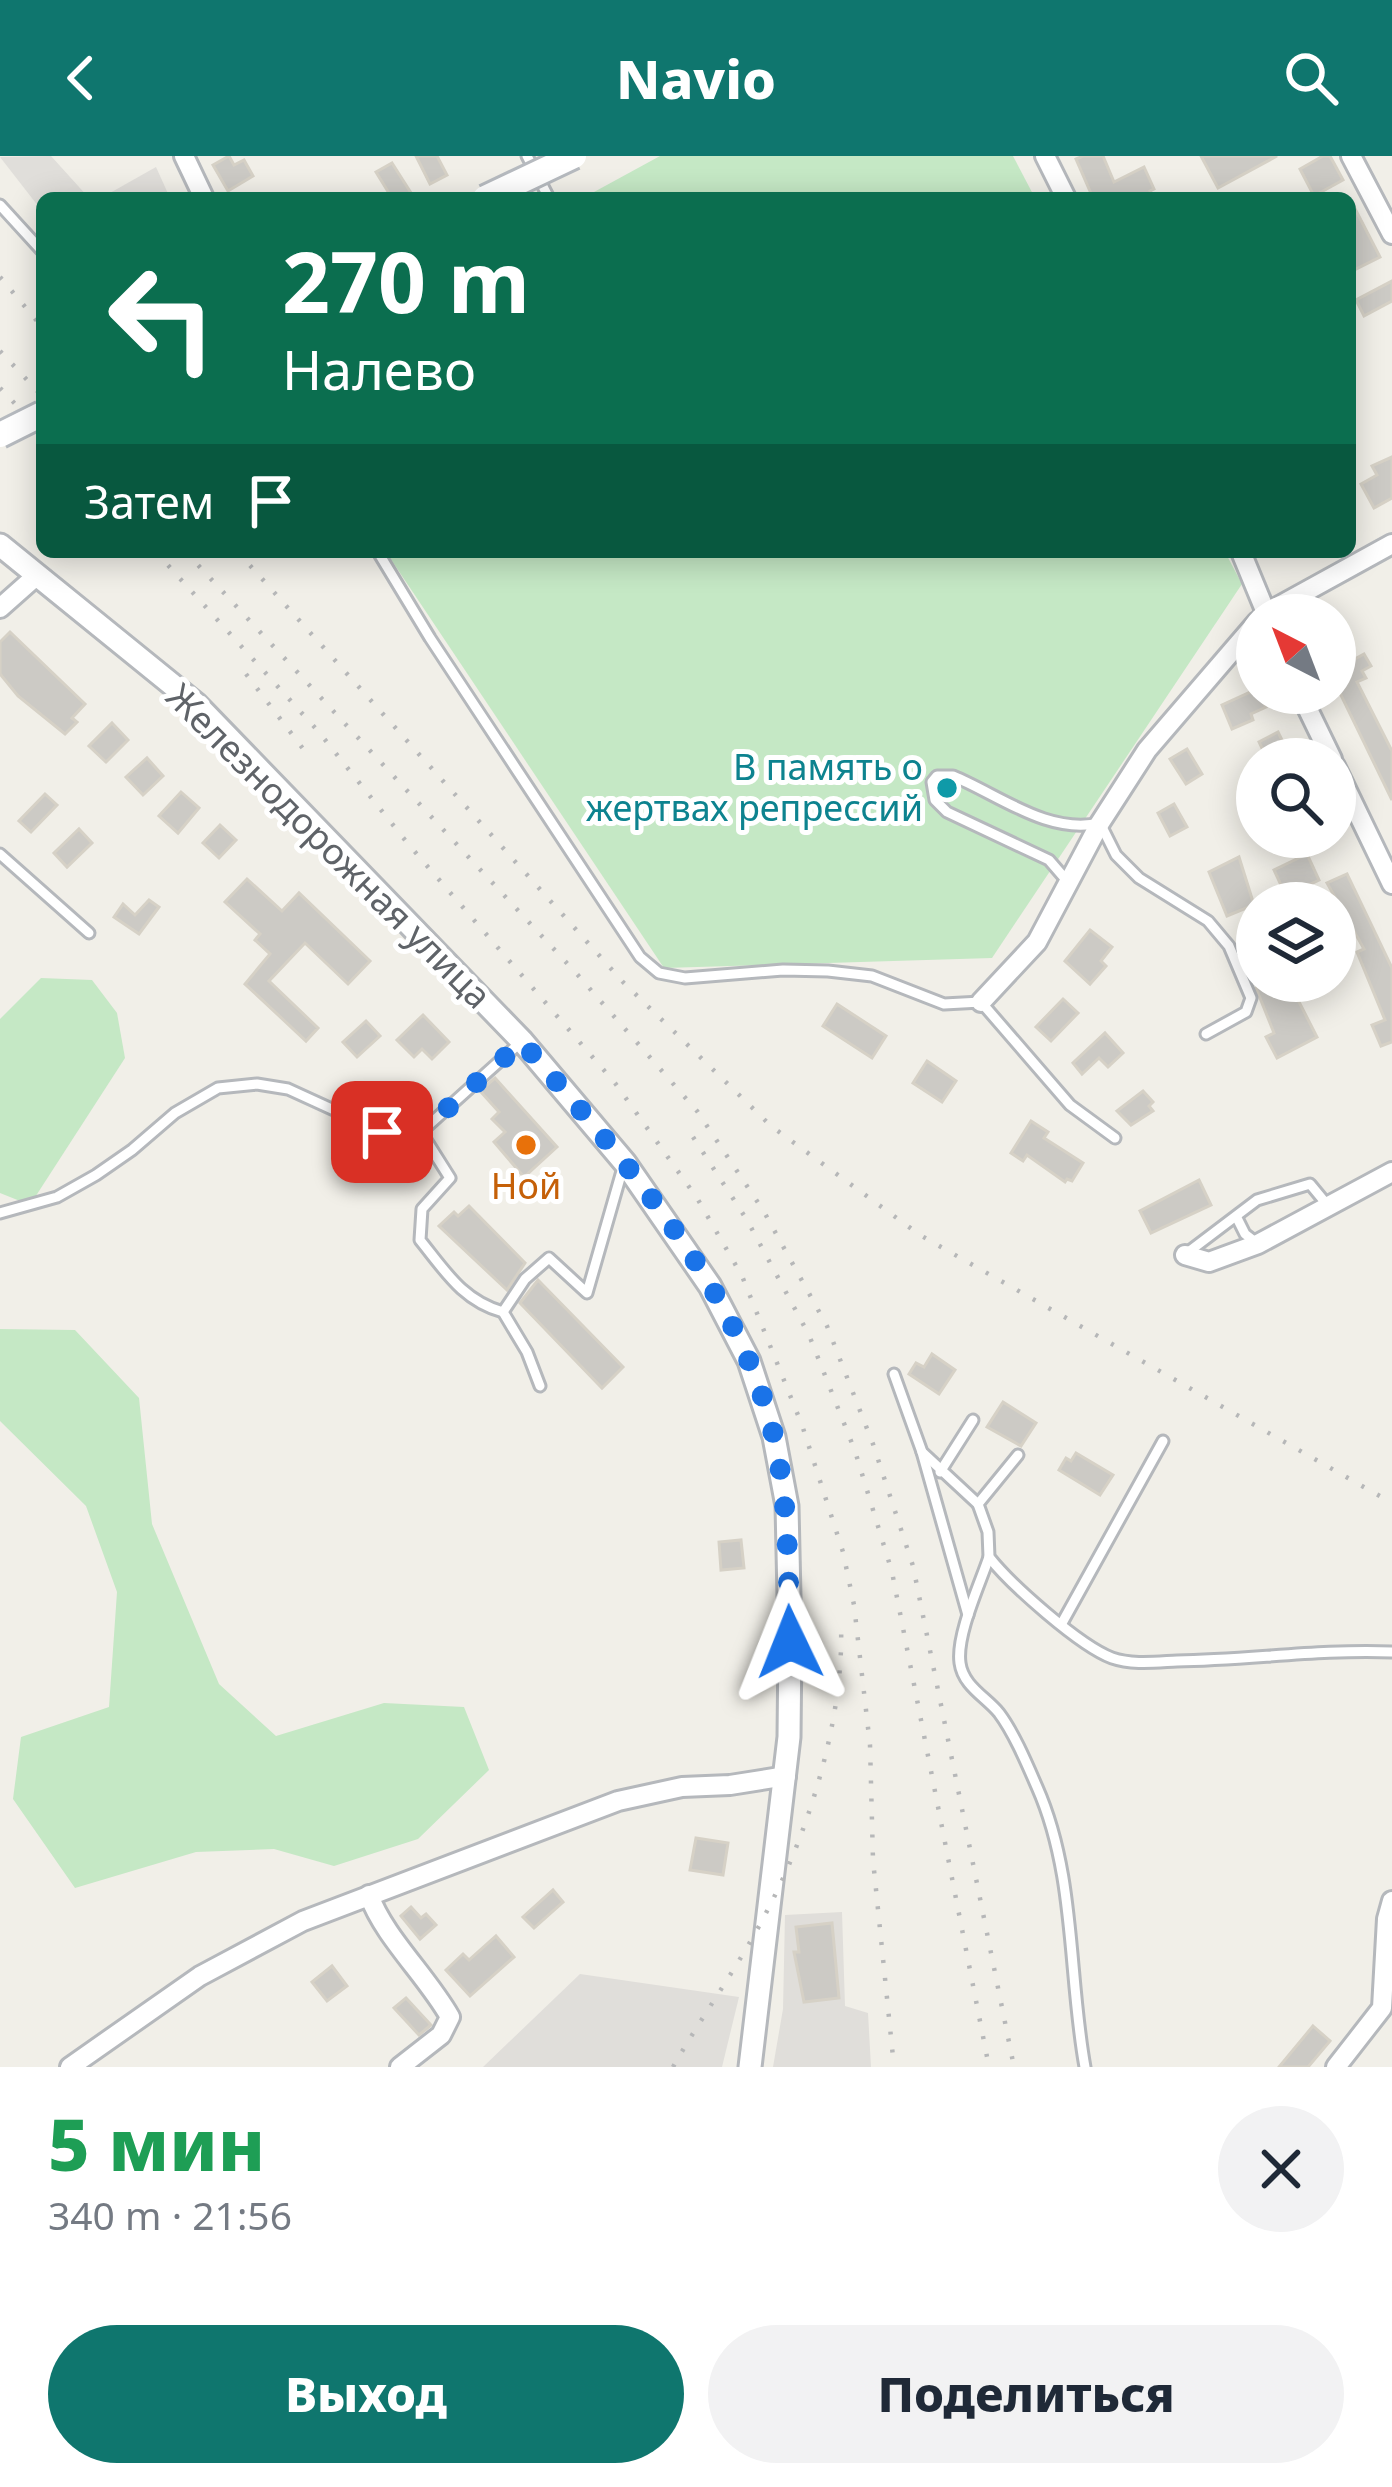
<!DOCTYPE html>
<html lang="ru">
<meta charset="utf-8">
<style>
:root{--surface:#fff;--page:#f2f2f3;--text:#1f2937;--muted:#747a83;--accent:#0f766e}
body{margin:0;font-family:"Noto Sans",sans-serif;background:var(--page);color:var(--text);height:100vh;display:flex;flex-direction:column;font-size:45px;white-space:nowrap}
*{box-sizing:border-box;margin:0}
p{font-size:39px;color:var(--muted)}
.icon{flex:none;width:66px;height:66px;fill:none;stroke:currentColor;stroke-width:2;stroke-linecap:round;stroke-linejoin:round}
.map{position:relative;height:1911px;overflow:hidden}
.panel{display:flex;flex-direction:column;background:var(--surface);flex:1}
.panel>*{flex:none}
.hud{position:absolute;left:36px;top:36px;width:1320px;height:366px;border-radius:18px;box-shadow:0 6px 30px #0003;background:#0b6e4f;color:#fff;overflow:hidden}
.needle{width:78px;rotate:318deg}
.buttons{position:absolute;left:1236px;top:438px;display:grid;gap:24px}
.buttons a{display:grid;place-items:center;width:120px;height:120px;border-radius:50%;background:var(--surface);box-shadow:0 6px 30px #0003;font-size:60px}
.pin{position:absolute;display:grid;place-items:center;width:102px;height:102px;color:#fff;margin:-51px;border-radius:24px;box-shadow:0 6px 18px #0006}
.me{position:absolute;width:132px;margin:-66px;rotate:358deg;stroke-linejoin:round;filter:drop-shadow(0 0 9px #0008)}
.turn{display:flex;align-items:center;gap:42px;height:252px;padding:0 48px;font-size:54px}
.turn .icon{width:156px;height:156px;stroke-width:2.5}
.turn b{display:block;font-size:84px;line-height:102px}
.then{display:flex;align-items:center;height:114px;padding:0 48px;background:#0003;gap:24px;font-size:45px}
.round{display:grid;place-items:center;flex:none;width:126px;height:126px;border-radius:63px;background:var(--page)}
.summary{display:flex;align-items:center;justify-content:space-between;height:204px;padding:0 48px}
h1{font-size:72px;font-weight:800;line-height:90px;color:#1e9e55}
.primary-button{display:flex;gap:24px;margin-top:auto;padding:24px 48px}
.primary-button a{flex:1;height:138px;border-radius:72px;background:var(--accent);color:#fff;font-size:48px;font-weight:800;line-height:138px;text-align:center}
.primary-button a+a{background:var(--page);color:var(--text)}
header{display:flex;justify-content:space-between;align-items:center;height:156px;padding:0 48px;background:var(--accent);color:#fff;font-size:54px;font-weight:800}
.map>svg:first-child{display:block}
</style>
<header><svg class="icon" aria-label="back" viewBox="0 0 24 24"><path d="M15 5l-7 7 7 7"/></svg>Navio<svg class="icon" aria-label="search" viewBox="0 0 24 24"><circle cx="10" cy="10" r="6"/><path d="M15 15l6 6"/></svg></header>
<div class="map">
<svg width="1392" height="1911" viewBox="0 0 1392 1911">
<rect width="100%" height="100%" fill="#f1efe8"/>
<!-- industrial -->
<g fill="#e0deda">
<path d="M51 0 89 42H42V55L0 1Z"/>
<path d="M156 11 170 42H101Z"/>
<path d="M842 1756 845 1850 868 1857 871 1911H773L783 1853 785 1759Z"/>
<path d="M580 1818 739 1841 722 1911H483Z"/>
</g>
<!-- green -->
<g fill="#c5e8c5">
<path d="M660 0H1013L1035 42H583Z"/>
<path d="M386 396H1225L1242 428 992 802 664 812Z"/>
<path d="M41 822 92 824 117 857 125 902 30 1049 0 1037V863Z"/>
<path d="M0 1173 75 1174 139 1242 152 1368 219 1528 276 1580 384 1547 464 1551 489 1614 418 1683 334 1710 274 1693 196 1696 75 1732 13 1643 21 1581 109 1551 117 1436 86 1350 0 1265Z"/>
</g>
<!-- building -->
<g fill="#cccac5" stroke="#d6d1c6" stroke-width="3">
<path d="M229 0 234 9 244 4 253 20 228 35 213 9Z"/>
<path d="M416 0H437L447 19 430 28Z"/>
<path d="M1083 0H1103L1114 26 1144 11 1154 33 1150 35 1154 42H1093L1076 3Z"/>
<path d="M1201 0H1277L1218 32Z"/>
<path d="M1323 0H1330L1343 24 1314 40 1300 13Z"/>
<path d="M392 7 411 37 413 42H392L376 16Z"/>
<path d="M1350 43 1380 101 1350 116Z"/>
<path d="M1392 125V145L1364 160 1356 144Z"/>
<path d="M1392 301V342L1374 352 1361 328 1377 319 1372 310Z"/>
<path d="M10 476 85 548 72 562 77 566 65 578 18 540 0 518V486Z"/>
<path d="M1364 498 1371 510 1362 515 1366 522 1357 526 1392 595V644L1335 527V514Z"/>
<path d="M1257 533 1266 551 1251 558 1253 564 1232 573 1222 549Z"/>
<path d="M112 567 128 584 106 606 89 590Z"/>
<path d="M1278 576 1288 596 1267 603 1259 586Z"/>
<path d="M1187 593 1202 618 1186 628 1170 603Z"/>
<path d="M147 602 163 620 143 639 126 621Z"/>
<path d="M181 636 199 652 178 677 159 660Z"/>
<path d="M45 638 57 649 31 676 19 665Z"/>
<path d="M1174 648 1187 671 1170 680 1158 657Z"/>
<path d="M220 669 236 684 219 702 203 687Z"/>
<path d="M79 673 92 687 67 711 54 697Z"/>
<path d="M1307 698 1319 724 1286 740 1274 714Z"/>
<path d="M1239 701 1254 749 1227 760 1209 716Z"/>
<path d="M1347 718 1392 812V886L1381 890 1372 869 1385 864 1357 796 1364 793 1327 727Z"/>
<path d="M247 723 282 755 299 737 370 805 348 828 305 787 269 825 318 872 306 885 245 828 270 798 255 784 260 778 225 746Z"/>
<path d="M149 744 159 751 139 778 114 761 123 748 135 759Z"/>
<path d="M1090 774 1112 791 1101 805 1106 810 1090 828 1065 805Z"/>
<path d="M1271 825H1278L1282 832 1295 826 1301 838 1296 840 1317 881 1277 902 1266 881 1274 877 1256 832Z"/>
<path d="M1063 843 1078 857 1051 885 1036 871Z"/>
<path d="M837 848 886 880 872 902 823 870Z"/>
<path d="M423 859 449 886 432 903 422 893 414 901 397 884Z"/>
<path d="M366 865 380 880 357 901 343 886Z"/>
<path d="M1105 877 1123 897 1108 911 1099 902 1082 918 1073 907Z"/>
<path d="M927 905 956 925 942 946 913 927Z"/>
<path d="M495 922 557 991 524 1021 494 986 505 976 492 963 499 956 480 935Z"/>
<path d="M1143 935 1153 946 1149 950 1153 955 1131 969 1117 955Z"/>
<path d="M1031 965 1048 976 1044 982 1083 1007 1072 1025 1067 1023 1065 1026 1027 999 1023 1005 1011 997Z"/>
<path d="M1199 1024 1211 1049 1151 1077 1140 1055Z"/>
<path d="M469 1050 525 1107 507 1134 439 1070 454 1056 458 1060Z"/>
<path d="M538 1124 623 1211 602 1232 520 1147Z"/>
<path d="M932 1198 955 1214 939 1238 909 1218 916 1207 924 1211Z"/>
<path d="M1003 1246 1036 1267 1021 1290 987 1271Z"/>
<path d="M1076 1297 1113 1319 1100 1339 1059 1314 1066 1302 1071 1305Z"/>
<path d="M741 1384 744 1412 721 1414 719 1386Z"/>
<path d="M696 1682 728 1687 723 1719 690 1714Z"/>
<path d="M553 1734 563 1746 534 1772 523 1761Z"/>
<path d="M411 1751 421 1762 426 1758 436 1769 420 1783 401 1760Z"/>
<path d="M832 1767 839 1842 804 1846 794 1796H799L796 1771Z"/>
<path d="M496 1780 514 1801 470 1840 446 1814 463 1798 469 1804Z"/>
<path d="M332 1810 347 1830 327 1845 312 1826Z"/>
<path d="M406 1842 431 1869 419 1879 394 1852Z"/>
<path d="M1313 1870 1330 1885 1308 1911H1279Z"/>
</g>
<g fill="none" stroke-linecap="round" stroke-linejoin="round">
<!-- service casing -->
<g stroke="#b5b8bc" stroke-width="15">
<g id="service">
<path d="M527 0 549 42"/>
<path d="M0 49 42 95"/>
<path d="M378 396 430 482 640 801 659 817 685 822 783 814 828 815 872 820 944 848 981 846 1070 949 1115 982"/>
<path d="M0 698 89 777"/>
<path d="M1068 726 1049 704 947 656 935 644 932 626 937 620H953C999 639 1048 679 1100 667L1116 699 1139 722 1208 765 1229 790 1251 842 1246 856 1206 878"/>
<path d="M421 976 450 1022 422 1053 420 1084C445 1115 463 1145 503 1156L527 1196 540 1230"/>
<path d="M0 1057 57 1041 96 1019 132 994 175 957 218 932 257 928 288 933 382 976H421L522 885"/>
<path d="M1237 1062 1245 1078 1258 1088"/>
<path d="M1187 1097 1257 1044 1310 1028 1329 1051"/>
<path d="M503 1156 525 1123 549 1102 587 1137 624 1008"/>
<path d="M894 1218 922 1296 978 1348"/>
<path d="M922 1296 968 1459"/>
<path d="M1018 1299 978 1348 988 1376 989 1401C1011 1429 1080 1490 1112 1502 1132 1509 1156 1506 1177 1505 1249 1504 1320 1493 1392 1496"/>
<path d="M940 1316 973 1264"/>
<path d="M989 1401C980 1428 956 1479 960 1507 963 1530 986 1541 999 1557 1014 1577 1027 1608 1037 1631 1076 1719 1068 1818 1085 1911"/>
<path d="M1062 1467 1163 1285"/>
</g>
</g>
<!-- minor casing -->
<g stroke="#b5b8bc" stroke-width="24">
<g id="minor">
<path d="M184 0 204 42"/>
<path d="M1045 0 1066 42"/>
<path d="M1351 0 1392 78"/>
<path d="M1241 396 1267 459"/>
<path d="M0 452 35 421"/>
<path d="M1263 459 1392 388"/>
<path d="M1300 537 1332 603"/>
<path d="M1335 610 1392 728"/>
<path d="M981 846 1037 786 1100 667 1147 594 1257 466"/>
<path d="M1185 1099 1209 1106 1258 1088 1392 1016"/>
<path d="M369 1739C384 1781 427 1820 450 1861L441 1879 400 1911"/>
<path d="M70 1911 200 1820 303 1765 618 1645 682 1631 730 1629 786 1620"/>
<path d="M1336 1911 1382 1852 1387 1763 1392 1745"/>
</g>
</g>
<!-- tertiary casing -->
<g stroke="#b5b8bc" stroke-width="27">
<path id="tertiary" d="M0 389 196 548 522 885 625 1007 710 1130 749 1205 774 1281 787 1350 790 1486 789 1581 750 1911"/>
</g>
<!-- service -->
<use href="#service" stroke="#fff" stroke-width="9"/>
<!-- minor -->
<use href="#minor" stroke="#fff" stroke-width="18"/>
<!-- tertiary -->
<use href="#tertiary" stroke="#fff" stroke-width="21"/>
<!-- rail -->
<g stroke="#b6b7b8" stroke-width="4.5" stroke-dasharray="3 15" stroke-linecap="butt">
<path d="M0 121 42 171"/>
<path d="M0 195 42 240"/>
<path d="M0 232 42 276"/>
<path d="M156 396 318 575 409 689 615 927 697 1042 742 1120 802 1269 843 1396 854 1449 870 1589 873 1704 894 1911"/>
<path d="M186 396 576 817 697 955 763 1054 827 1170 873 1288 913 1410 1014 1911"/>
<path d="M238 396 623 826 771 970 920 1079 1392 1347"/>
<path d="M246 518 304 594"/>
<path d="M693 981 747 1064 809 1179 855 1295 892 1416 989 1911"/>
<path d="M673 1911C703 1858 741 1807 768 1753 810 1673 844 1560 841 1470"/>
</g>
<!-- secondary-bridge casing -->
<g stroke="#b6babf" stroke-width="30" stroke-linecap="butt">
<g id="secondary-bridge">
<path d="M485 42 574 0"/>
<path d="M0 279 42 258"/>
</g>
</g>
<!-- secondary-bridge -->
<use href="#secondary-bridge" stroke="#fff" stroke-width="24"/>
</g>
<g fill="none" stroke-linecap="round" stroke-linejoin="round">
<!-- route -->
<path stroke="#1a73e8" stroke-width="21" stroke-dasharray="0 37.8" d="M382 976H421L522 886C621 1000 741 1134 775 1285 789 1351 788 1418 790 1486"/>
</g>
<!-- markers -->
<circle fill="#0f9aa8" stroke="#fff" stroke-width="4.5" cx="947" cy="632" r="12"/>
<circle fill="#e8710a" stroke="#fff" stroke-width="4.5" cx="526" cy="989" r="12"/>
<g text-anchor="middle" stroke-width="10" stroke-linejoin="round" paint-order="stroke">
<!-- culture labels -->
<g font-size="36" fill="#0d838f" stroke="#fff" text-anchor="end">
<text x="923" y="624">В память о<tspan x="923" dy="41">жертвах репрессий</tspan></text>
</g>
<!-- street labels -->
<g font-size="36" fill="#5f6368" stroke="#fff">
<text transform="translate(329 690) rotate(45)" y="13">Железнодорожная улица</text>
</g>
<!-- food labels -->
<g font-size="36" fill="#c56008" stroke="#fff">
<text x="526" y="1043">Ной</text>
</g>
</g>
</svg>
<div class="buttons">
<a><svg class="needle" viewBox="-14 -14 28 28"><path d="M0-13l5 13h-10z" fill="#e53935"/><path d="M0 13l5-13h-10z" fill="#747a83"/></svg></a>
<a><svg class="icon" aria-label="search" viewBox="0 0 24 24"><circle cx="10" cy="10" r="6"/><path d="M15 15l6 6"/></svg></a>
<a><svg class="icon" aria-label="layers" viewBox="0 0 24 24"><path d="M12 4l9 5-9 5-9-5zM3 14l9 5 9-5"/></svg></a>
</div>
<div class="pin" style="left:382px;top:976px;background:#d93025"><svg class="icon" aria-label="arrive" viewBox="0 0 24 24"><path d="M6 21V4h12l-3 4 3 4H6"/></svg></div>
<svg class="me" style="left:790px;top:1486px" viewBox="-20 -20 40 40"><path d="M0-17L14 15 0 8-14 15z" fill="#1a73e8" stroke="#fff" stroke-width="4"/></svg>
<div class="hud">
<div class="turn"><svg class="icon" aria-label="left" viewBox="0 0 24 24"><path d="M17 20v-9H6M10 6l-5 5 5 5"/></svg><div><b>270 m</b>Налево</div></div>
<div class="then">Затем<svg class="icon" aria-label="arrive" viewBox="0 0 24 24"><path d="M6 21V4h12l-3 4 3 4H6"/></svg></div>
</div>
</div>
<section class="panel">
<div class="summary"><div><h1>5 мин</h1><p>340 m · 21:56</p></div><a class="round"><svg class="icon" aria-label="close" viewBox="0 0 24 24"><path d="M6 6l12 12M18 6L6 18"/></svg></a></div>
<div class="primary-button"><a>Выход</a><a>Поделиться</a></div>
</section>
